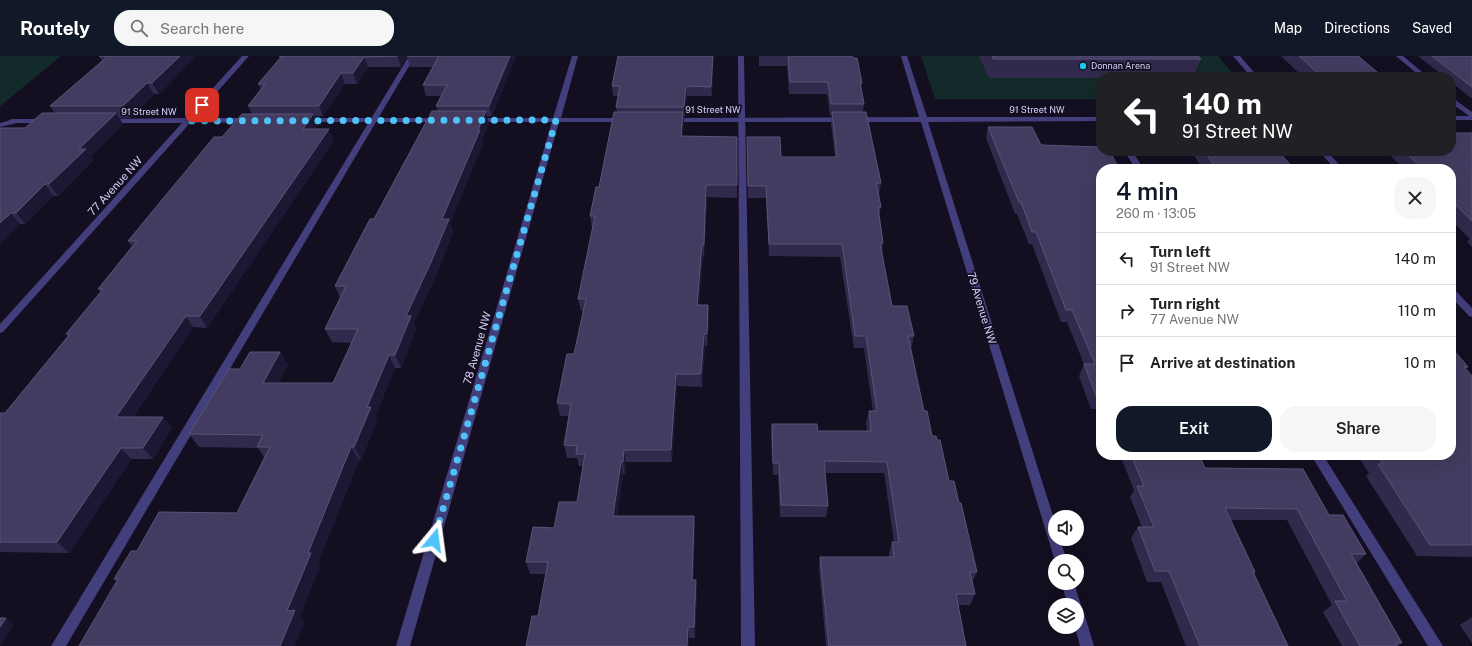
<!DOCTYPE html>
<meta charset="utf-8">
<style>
:root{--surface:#fff;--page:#f6f6f6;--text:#222;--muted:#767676;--line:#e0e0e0;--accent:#111827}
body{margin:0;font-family:"Public Sans",sans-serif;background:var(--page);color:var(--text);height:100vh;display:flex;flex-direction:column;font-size:15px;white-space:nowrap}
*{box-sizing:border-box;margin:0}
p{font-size:13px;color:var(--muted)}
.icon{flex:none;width:22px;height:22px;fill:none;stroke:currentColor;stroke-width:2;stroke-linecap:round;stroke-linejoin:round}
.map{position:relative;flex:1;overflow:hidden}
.drawer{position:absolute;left:1096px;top:108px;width:360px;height:296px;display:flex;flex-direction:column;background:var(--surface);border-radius:16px;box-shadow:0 4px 16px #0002}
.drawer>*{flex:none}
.top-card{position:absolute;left:1096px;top:16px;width:360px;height:84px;border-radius:16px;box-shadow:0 4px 16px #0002;background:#202124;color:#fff;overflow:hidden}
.fabs{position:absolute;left:1048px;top:454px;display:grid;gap:8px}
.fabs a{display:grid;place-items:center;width:36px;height:36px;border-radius:50%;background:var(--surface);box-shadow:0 4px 16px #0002;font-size:20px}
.pin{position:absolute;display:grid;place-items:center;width:34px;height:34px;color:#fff;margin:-17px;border-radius:8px;box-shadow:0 2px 6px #0006}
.me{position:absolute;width:44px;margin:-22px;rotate:16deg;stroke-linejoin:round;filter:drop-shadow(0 0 3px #0008)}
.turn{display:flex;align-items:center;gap:14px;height:84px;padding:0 20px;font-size:18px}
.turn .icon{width:52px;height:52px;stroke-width:2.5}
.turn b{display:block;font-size:28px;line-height:34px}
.round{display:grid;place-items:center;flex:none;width:42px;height:42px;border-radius:16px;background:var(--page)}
.overview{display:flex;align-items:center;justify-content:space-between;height:68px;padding:0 20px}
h1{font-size:24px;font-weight:600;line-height:30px;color:var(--accent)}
.primary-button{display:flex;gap:8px;margin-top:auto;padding:8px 20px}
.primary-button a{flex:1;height:46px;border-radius:16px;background:var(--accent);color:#fff;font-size:16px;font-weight:600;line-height:46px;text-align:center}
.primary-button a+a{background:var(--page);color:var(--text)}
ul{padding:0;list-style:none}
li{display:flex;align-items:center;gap:12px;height:52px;padding:0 20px;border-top:1px solid var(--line)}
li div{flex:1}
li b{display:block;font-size:15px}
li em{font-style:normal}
header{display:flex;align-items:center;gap:24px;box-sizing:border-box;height:56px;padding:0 20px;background:var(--accent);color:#fff}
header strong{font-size:19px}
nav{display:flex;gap:22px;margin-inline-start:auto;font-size:14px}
.search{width:280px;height:36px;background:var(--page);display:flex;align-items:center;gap:10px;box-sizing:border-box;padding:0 14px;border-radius:16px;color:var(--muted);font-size:15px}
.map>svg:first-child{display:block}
</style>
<header>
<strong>Routely</strong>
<div class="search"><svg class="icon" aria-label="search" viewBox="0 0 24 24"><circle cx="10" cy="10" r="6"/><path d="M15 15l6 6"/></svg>Search here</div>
<nav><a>Map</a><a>Directions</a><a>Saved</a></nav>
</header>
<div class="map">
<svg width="1472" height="590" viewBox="0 0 1472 590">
<rect width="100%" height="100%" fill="#130f21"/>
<!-- green -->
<g fill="#132a2a">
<path d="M0 0H61L0 50Z"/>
<path d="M921 0H1218L1236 21H1101V43H935Z"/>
</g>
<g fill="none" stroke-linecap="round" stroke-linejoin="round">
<!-- lane -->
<g fill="#433e7c" fill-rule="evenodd">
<path d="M409 0H415L66 590H51Z"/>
<path d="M738 0H744L755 590H741Z"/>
<path d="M1396 0H1403L1428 21H1421Z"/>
<path d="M1451 41 1472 56V62L1451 47Z"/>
<path d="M14 63H17V67L0 71V67Z"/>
<path d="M1124 95H1132L1144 113H1136Z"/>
<path d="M1311 399H1323L1443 590H1428Z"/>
</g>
<!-- street -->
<g fill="#433e7c" fill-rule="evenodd">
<path d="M242 0H249L194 62H250L254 64 253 66 190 67 3 276 0 277V268L182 67H108L104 65 105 63 186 62Z"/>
<path d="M572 0H578L561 62H626L630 64 626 66H559L410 590H396L552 66H476L472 64 476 62H553Z"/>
<path d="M901 0H907L927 61H1101V65L928 66 1055 466V483H1060L1067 505H1055L921 66H672L668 64 672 62 919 61Z"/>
<path d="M1233 0H1240L1258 21H1251Z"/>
<rect x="1451" y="60" width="21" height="4"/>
<path d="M301 62H440L444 64 440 66H304L300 64Z"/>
<path d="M11 63H48L52 65 48 67H14L10 65Z"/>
<path d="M1319 95H1327L1343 113H1335Z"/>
<path d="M1451 232 1454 233 1472 252V261L1469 260 1451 241Z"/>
<path d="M1062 527H1074L1081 549 1079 552 1082 553 1084 557 1094 590H1080L1075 571H1077V549H1067Z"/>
</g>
</g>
<!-- wall -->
<g fill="#322a4d">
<path d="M99 0H196L159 38H154L130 62H119L123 68 91 100 93 104 58 140H53L25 168H20L0 188 25 72 55 57 50 50 102 5Z"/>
<path d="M279 0H407L401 11H368L357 28H345L323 60H315L318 68 315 73 334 84 207 272 193 271 133 361 172 372 153 403H131L69 497 0 496V357H5L68 280 66 278 101 236 98 233 132 190 128 185 222 81 252 58 248 50 261 33 258 28 280 3Z"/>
<path d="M407 0H516L492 60H487L489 68 482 84 483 87 450 167 453 176 437 217 414 267 416 273 401 312H395L375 361 377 365 361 404H359L318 507 320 509 300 560 304 566 117 525 114 523 137 495 237 457 264 401 258 392 199 391 189 378 240 313 280 296 288 309 278 327H333L352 287 332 286 325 273 340 242 335 230 438 55 436 50 441 40H426L423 29 433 11H410Z"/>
<path d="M713 0 712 40H687L685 60H683L684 68 683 80 737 81V142L707 141 704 201H703L699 249H708L709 261 707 290H705L702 331 677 330 672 406H626L625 418H623L617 460H694L695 472 693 524 697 535 695 582H689L538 560 546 518H530L526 506 554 472 577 446 583 410H579L577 402H567L564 389 569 360H560L557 347 574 298 583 255H581L578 243 592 172 590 160 599 131 617 56 616 51 618 40H613L612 30Z"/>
<path d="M759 0H852L862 27 861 32 864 48 863 56 881 127 879 139 881 151 879 159 883 187 882 197 892 250 914 280 911 293 924 355 949 425 959 447 977 516 972 526 975 538 970 549H958L966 590H826L819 512 820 501H889V497L892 486H894L884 417H825L828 450 826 461H780L778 419H773L771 380 772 368 818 375H867L866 367 869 355H873L864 292H854L840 201 769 200 766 142H748L747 81 781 101H835L831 68 832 60H830L827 38H789L787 10H759Z"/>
<path d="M979 0H1198L1201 3 1193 21H1101V22H989Z"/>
<path d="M1281 0H1358L1383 21H1303Z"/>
<path d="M1418 0H1472V42H1471L1451 26V21H1445Z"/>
<path d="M988 71 1041 89 1101 113V353H1091L1079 320 1084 308 1067 266H1061L1032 188H1029L1017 158H1015L986 82Z"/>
<path d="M1472 77V191L1467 186 1470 183 1451 164V113H1404L1386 95H1451Z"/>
<path d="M1191 95H1278L1294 113H1203Z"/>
<path d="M1451 291 1468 311 1466 313 1472 320V501L1417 500 1366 420 1369 417 1357 399H1451Z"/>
<path d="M1120 399H1199L1205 412 1329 459 1366 498 1357 507 1402 587 1398 590H1342L1323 556 1332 549 1287 464H1230L1255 516 1254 517 1288 590H1186L1161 526H1147L1131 482 1138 471H1142L1130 441 1134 434Z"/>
<path d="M1472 561V587L1460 569Z"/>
</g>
<!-- shaded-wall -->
<g fill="#1e1734">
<path d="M180 0H196L159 38 152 27Z"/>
<path d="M397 0H407L401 11Z"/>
<path d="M510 0H516L492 60 489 50Z"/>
<path d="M713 0 712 40 711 31Z"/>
<path d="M364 1 368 11 357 28 353 17Z"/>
<path d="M341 17 345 28 323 60 319 50Z"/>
<path d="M147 27 154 38 130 62 123 50Z"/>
<path d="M686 30 687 40 685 60 684 51Z"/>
<path d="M486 55 489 68 482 84 483 87 450 167 453 176 437 217 414 267 416 273 401 312 395 299 406 260 442 163Z"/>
<path d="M683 56 684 68 681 92V80Z"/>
<path d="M116 57 123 68 91 100 93 104 58 140 49 128 79 93Z"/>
<path d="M313 58 318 68 307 83 303 73Z"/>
<path d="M329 73 334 84 207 272 200 260Z"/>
<path d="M45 128 53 140 25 168 16 157Z"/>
<path d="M706 129 707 141 704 201V189Z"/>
<path d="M11 157 20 168 0 188V167Z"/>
<path d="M702 189 703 201 698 261 697 249Z"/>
<path d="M708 249 709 261 707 290V278Z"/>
<path d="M186 260 193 271 125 372 116 361Z"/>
<path d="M704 278 705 290 702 331 701 318Z"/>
<path d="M280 296 288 309 271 340 263 327Z"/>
<path d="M389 299 395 312 375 361 377 365 361 404 354 391 367 351Z"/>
<path d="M676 318 677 330 672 406 671 394Z"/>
<path d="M163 361 172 372 153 403 143 392Z"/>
<path d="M351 391 359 404 318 507 320 509 300 560 304 566 295 590H280L287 555 308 497Z"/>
<path d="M121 392 131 403 69 497 57 486Z"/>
<path d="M624 394 626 406 625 418 623 406Z"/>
<path d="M621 406 623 418 616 472 613 460Z"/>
<path d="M694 460 695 472 692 535V524Z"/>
<path d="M696 524 697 535 695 582 694 571Z"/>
<path d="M6 562 14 568 0 590V571Z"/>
<path d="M688 571 689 582V590H687Z"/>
</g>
<!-- building -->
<g fill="#433c60" stroke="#5b5378">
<path d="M99 0H180L152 27H147L123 50H50L108 0Z"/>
<path d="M279 0H398L364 1 353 17H341L319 50H248L265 28H258L282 0Z"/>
<path d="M407 0H510L489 50H436L447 29H423L439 0Z"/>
<path d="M618 0H713L711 31 686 30 684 51H616L620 30H612Z"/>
<path d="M788 0H852L853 2H857L862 27 860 26 864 48H831L828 26H790Z"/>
<path d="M992 0H1198L1201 3H993Z"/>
<path d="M1299 0H1358L1383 21H1322Z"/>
<path d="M1432 0H1472V31Z"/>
<path d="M432 55H486L478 74H480L442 163H449L432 204 406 260H411L395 299H389L367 351H371L354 391H351L308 497H311L287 555 295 554 280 590H79L118 523H114L131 495H137L159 456 237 457 270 391H257L263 379 189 378 229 313H240L250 296H280L263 327H333L358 273H325L346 230H335L370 163H374Z"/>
<path d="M614 56H683L681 80 737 81V129H706L704 189H702L697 249H708L707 278H704L701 318H676L671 394H624L623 406H621L613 460H694L692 524H696L694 571H688L687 590H526L532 560H538L548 506H526L533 471 554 472 559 446H577L585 398H576L577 390 564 389 571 348 557 347 567 298H574L586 243H578L595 160H590L596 131H599Z"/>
<path d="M832 56H866L881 127H876L881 151H878L883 187H880L892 250H907L914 280H908L924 355H927L932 380H936L937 384H940L949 425H954L959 447H961L977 516H970L975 538H956L966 590H829L820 501H894L892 486H899L887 406 824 405 828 450 781 449 779 407H773L772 368H817L818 375H871L869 355H877L866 280H855L842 188H769L766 130H748L747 81H780L781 101H837Z"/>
<path d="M42 57H116L79 93H86L49 128H45L16 157H11L0 167V72H25Z"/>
<path d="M242 58H313L303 73H329L200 260H186L116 361H163L143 392H121L57 486H0V357H5L70 278H66L103 233H98L137 185H128L214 81H222Z"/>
<path d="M988 71H1032L1041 89 1101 91V95H1110L1119 113H1101V342H1097L1084 308H1095L1072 254H1066L1036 176H1032L1021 146H1019Z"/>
<path d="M1451 77H1472V165L1451 144V113H1423L1404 95H1451Z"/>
<path d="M1204 95H1278L1294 113H1217Z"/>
<path d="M1451 291 1468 311H1464L1472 320V489H1430L1378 408H1383L1376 399H1451Z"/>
<path d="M1131 399H1199L1205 412 1303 413 1329 459H1343L1366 498H1351L1402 587H1395L1397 590H1360L1335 545H1347L1297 453 1225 452 1255 516H1253L1288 590H1200L1169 515H1155L1138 471H1154L1137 430H1144Z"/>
<path d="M0 562H6L0 571Z"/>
</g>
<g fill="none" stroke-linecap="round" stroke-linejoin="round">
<!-- route -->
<path stroke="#4fc3f7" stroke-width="7" stroke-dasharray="0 12.6" d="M202 49 188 65 556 64 434 484"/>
</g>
<!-- markers -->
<circle fill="#14cae6" stroke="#130f21" stroke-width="1.5" cx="1083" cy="10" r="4"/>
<g text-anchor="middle" stroke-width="3.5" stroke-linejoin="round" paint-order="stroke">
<!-- far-poi labels -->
<g font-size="9" fill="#d8d2fb" stroke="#130f21" text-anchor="start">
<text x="1091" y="13">Donnan Arena</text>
</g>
<!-- far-street labels -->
<g font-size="9" fill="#d8d2fb" stroke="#130f21">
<text x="713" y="57">91 Street NW</text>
<text x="1037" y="57">91 Street NW</text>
<text x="149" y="59">91 Street NW</text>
</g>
<!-- street labels -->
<g font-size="11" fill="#d8d2fb" stroke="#130f21">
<text transform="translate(115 130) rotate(-48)" y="4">77 Avenue NW</text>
<text transform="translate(982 252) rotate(73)" y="4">79 Avenue NW</text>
<text transform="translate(477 292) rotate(-74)" y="4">78 Avenue NW</text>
</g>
</g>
</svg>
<div class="fabs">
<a><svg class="icon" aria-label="sound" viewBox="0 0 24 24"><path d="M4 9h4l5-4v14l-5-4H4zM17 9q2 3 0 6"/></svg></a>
<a><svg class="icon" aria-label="search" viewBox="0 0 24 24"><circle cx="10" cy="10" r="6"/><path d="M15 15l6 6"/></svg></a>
<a><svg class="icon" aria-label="layers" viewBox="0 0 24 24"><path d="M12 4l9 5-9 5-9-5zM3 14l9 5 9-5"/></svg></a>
</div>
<div class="pin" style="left:202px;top:49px;background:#d93025"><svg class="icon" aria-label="arrive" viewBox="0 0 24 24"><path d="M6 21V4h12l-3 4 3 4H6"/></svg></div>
<svg class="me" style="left:434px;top:484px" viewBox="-20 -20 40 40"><path d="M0-17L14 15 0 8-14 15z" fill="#4fc3f7" stroke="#fff" stroke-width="4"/></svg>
<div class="top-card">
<div class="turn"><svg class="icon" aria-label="left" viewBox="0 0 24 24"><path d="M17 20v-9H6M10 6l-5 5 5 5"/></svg><div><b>140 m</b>91 Street NW</div></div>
</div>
<section class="drawer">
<div class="overview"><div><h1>4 min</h1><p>260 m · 13:05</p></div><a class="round"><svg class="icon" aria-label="close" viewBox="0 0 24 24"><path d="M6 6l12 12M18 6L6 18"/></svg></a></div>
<ul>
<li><svg class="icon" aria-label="left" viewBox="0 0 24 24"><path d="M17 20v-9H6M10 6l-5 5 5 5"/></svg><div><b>Turn left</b><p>91 Street NW</p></div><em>140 m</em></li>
<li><svg class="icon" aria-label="right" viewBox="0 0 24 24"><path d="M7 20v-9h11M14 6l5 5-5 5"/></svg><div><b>Turn right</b><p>77 Avenue NW</p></div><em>110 m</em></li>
<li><svg class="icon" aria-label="arrive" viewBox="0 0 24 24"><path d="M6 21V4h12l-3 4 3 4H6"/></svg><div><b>Arrive at destination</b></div><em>10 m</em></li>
</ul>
<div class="primary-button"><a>Exit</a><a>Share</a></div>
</section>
</div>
